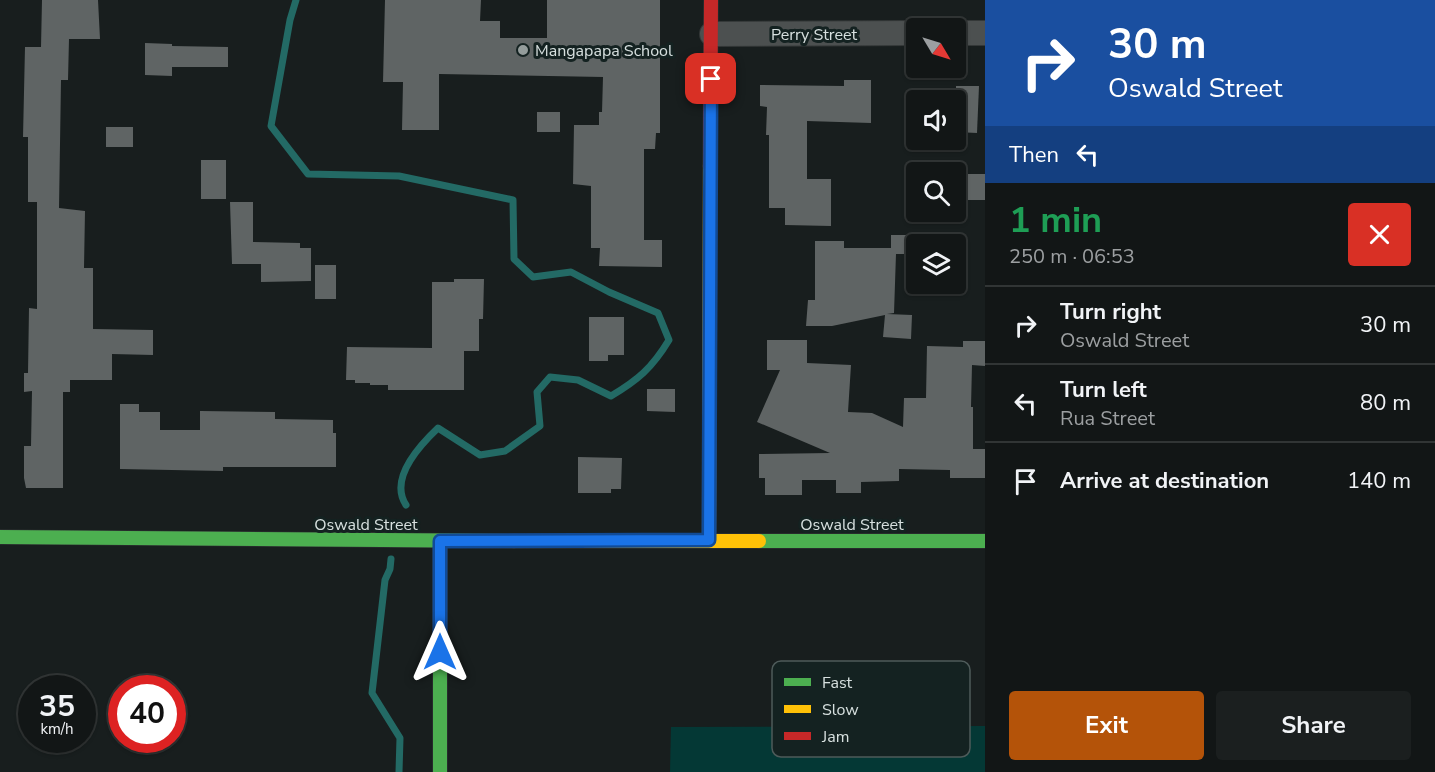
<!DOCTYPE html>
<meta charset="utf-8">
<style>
:root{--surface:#121616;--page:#1b1f1f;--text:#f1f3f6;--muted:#9c9fa1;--line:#313535;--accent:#b45309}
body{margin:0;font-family:"Nunito Sans",sans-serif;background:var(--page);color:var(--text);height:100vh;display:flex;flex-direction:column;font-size:22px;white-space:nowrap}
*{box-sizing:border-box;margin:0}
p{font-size:20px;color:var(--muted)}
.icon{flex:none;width:33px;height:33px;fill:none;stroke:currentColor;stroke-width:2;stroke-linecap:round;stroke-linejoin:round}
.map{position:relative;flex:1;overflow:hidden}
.drawer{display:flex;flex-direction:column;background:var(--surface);width:450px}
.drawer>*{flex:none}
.top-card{background:#1a4fa0;color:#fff;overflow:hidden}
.needle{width:39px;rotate:128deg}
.tools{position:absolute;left:906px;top:18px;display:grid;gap:12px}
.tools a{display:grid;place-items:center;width:60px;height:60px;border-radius:6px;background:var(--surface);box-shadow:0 2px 4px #0004,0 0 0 2px var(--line);font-size:30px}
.speed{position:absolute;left:18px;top:675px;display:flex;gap:12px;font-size:30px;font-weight:700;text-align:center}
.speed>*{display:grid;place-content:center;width:78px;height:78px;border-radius:50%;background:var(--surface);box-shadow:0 2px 4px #0004,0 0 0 2px var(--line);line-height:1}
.speed small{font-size:15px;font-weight:400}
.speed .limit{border:9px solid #d22;background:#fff;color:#111}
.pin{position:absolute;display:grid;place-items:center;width:51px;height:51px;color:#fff;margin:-26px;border-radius:12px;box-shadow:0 3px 9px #0006}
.me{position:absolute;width:66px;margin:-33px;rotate:0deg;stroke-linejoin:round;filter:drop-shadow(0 0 4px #0008)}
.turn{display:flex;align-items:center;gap:21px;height:126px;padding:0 24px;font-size:27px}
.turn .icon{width:78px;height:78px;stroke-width:2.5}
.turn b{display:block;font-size:42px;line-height:51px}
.then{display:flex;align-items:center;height:57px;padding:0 24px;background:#0003;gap:12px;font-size:22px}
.round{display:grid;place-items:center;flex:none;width:63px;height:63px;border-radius:6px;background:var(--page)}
.overview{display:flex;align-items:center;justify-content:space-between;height:102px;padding:0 24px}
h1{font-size:36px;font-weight:700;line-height:45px;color:#1e9e55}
.cta{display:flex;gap:12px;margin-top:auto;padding:12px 24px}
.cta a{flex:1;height:69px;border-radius:6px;background:var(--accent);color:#fff;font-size:24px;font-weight:700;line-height:69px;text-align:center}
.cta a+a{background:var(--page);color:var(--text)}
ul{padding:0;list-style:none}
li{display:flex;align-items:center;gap:18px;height:78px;padding:0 24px;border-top:2px solid var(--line)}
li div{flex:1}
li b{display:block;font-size:22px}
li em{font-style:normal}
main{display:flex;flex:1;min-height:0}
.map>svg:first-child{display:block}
</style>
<main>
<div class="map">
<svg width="985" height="772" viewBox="0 0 985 772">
<rect width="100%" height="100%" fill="#181e1e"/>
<!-- green -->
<path fill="#043835" d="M985 726V772H670L671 727Z"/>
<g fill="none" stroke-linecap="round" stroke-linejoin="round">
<!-- stream -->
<g stroke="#236a65" stroke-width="7">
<path d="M296 0 290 20 271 126 308 174 399 176 513 200 514 259 533 277 571 272 609 292 658 313 669 340C652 368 638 380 611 396L578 380 550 377 537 392 540 426 505 451 480 455 438 428C419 446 389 479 406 505"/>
<path d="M391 559 390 569 385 580 372 693 400 738 399 772"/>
</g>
</g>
<!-- building -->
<g fill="#5f6464">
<path d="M42 0H98L100 39H69L68 80H61L59 208 85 211 84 268H93V329L153 330V355L112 354V380H70V392H63V488H26L24 478V446H31L32 391 24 392V373H28L29 308 37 309V202H28V137H23L25 47H41Z"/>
<path d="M385 0H481L480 21H500V38H547V0H660V133H656L655 149H644V240H662V267L599 266 600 248H591V186L573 184 574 125H599V112H602L603 77 439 74V130H402L403 82H383Z"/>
<path d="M145 43 172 44V46L228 47V67H172V76L145 75Z"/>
<path d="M844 80H871V123L807 121V179H831V226L785 225V208H769V135H766L767 107 760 106V85L844 86Z"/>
<path d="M956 86H979L977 133 956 132Z"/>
<rect x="537" y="112" width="23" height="20"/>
<rect x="106" y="127" width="27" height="20"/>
<rect x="201" y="160" width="25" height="39"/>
<rect x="963" y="174" width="22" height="26"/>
<path d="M230 202H253V242L300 243V248H311V281L261 282V264H232Z"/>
<path d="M891 235H911V254H896L894 313 887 314 912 315 911 339 883 337 885 315 832 326H806L808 300H815V241H844V248H891Z"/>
<rect x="315" y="265" width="21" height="34"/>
<path d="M454 279H484L483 319H479V351H464V390H388V385H370V383H355V380H346L347 347 432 348V282H454Z"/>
<path d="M589 317H624V355H608V361H589Z"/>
<path d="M767 340H807V363L851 365 848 412 872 413 903 427 904 398H926L927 346 963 347V341H985V366L972 365 971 407H973V449H985V478H950V470L899 469V481L861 482V493H836V480H802V495H765V478H759V454L830 453 757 422 780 370H767Z"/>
<path d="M647 389H675V412L647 411Z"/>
<path d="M120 404H139V412H160V430H200V411L275 412V419L333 420V433H336V467H223V471L120 469Z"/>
<path d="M578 457 622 458 621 489H611V493H578Z"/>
</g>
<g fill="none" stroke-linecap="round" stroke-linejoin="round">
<!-- street casing -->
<g stroke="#343838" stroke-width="26">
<g id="street">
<path d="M956 33H985"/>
<path d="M712 34 916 33"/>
</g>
</g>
<!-- fast casing -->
<g stroke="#343838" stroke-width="15">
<g id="fast">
<path d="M0 537 514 541"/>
<path d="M440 541V772"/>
<path d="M759 541H985"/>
</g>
</g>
<!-- slow casing -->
<g stroke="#343838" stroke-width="15">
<g id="slow">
<path d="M709 540 710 166"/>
<path d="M514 541H759"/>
</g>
</g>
<!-- jam casing -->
<g stroke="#343838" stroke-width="15">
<path id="jam" d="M710 166 711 0"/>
</g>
<!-- street -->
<use href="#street" stroke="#4c5050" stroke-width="24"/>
<!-- fast -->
<use href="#fast" stroke="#4caf50" stroke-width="14"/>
<!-- slow -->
<use href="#slow" stroke="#ffc107" stroke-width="14"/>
<!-- jam -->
<use href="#jam" stroke="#c62828" stroke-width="14"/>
</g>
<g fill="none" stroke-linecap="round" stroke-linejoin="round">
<!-- route casing -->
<g stroke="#114b97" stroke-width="15">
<path id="route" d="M440 652V541L709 540 711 79"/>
</g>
<!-- route -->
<use href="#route" stroke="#1a73e8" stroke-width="10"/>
</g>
<!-- markers -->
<circle fill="#949c9b" stroke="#142221" stroke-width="2" cx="523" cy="50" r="6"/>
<g text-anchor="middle" stroke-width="6" stroke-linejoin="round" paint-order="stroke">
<!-- street labels -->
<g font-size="16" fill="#d7e0df" stroke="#142221">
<text x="814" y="40">Perry Street</text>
<text x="366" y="530">Oswald Street</text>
<text x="852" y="530">Oswald Street</text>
</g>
<!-- poi labels -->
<g font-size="16" fill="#d7e0df" stroke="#142221" text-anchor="start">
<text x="535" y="56">Mangapapa School</text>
</g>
</g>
<!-- legend -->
<rect x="772" y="661" width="198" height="96" rx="9" fill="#142221" stroke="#4e5b5a" stroke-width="1.5"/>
<rect x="784" y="678" width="27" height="8" fill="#4caf50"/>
<rect x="784" y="705" width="27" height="8" fill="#ffc107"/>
<rect x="784" y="732" width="27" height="8" fill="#c62828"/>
<g font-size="16" fill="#d7e0df">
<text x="822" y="688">Fast</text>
<text x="822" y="715">Slow</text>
<text x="822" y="742">Jam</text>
</g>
</svg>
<div class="tools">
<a><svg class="needle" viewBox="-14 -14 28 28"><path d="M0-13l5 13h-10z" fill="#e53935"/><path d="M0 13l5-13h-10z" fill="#9c9fa1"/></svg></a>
<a><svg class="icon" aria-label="sound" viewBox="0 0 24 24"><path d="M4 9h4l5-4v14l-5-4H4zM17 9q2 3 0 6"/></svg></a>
<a><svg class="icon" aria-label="search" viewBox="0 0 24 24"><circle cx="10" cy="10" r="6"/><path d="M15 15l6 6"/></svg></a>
<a><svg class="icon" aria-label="layers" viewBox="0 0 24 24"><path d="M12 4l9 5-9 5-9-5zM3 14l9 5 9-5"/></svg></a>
</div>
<div class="speed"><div>35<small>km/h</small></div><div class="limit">40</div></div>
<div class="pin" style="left:711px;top:79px;background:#d93025"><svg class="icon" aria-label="arrive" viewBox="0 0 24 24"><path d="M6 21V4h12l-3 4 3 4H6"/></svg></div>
<svg class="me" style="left:440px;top:652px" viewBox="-20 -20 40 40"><path d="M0-17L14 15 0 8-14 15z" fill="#1a73e8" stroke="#fff" stroke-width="4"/></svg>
</div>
<section class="drawer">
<div class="top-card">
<div class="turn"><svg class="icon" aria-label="right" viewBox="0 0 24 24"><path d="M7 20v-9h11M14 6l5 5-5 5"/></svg><div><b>30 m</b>Oswald Street</div></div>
<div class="then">Then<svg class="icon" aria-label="left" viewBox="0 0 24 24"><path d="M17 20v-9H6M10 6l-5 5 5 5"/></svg></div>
</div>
<div class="overview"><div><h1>1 min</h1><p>250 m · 06:53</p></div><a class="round" style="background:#d93025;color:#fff"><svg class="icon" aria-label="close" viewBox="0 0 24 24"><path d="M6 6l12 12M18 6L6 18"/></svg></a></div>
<ul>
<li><svg class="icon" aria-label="right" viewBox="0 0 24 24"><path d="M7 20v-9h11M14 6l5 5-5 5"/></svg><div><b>Turn right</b><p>Oswald Street</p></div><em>30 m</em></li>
<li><svg class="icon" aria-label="left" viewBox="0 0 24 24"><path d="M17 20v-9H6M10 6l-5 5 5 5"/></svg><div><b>Turn left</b><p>Rua Street</p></div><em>80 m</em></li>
<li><svg class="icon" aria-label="arrive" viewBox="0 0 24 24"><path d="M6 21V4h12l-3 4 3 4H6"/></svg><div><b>Arrive at destination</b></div><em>140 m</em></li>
</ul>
<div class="cta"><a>Exit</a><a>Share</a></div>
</section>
</main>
